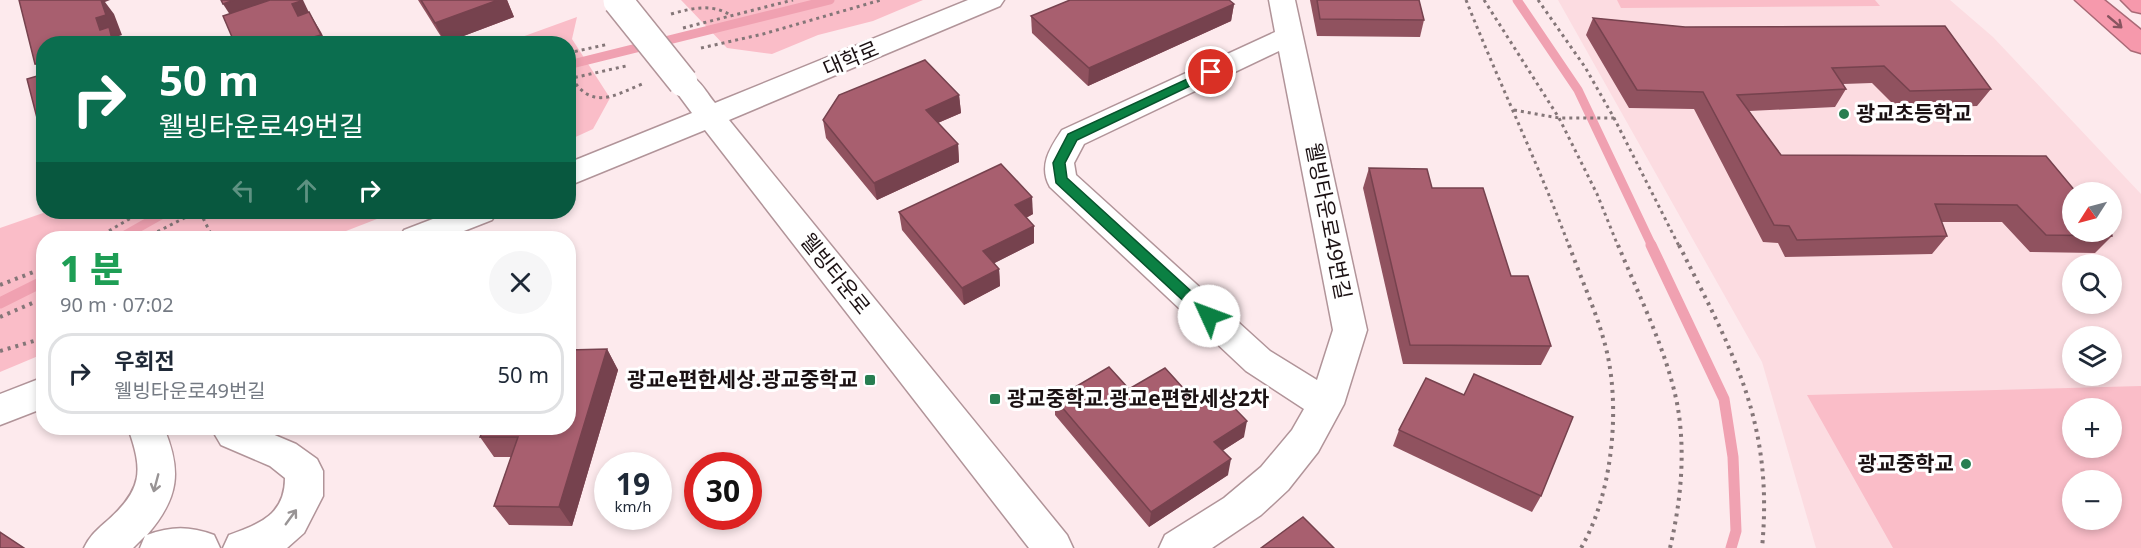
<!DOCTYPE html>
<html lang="ko">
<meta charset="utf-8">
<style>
:root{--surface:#fff;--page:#f6f6f7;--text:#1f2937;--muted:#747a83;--line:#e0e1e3}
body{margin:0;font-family:"Noto Sans","Noto Sans KR",sans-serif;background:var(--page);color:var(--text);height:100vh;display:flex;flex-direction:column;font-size:22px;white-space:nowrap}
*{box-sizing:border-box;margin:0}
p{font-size:20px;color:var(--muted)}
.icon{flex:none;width:33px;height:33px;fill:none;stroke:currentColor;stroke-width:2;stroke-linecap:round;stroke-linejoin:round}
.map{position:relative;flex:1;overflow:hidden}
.drawer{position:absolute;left:36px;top:231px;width:540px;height:204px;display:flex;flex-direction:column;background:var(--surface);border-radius:24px;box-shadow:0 3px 9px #0003}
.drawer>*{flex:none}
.guide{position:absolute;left:36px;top:36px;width:540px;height:183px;border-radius:24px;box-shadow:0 3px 9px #0003;background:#0b6e4f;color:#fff;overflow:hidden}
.needle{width:39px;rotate:234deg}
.tools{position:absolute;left:2062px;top:182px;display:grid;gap:12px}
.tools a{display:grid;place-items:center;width:60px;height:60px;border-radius:50%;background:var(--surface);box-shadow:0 3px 9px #0003;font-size:30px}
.speed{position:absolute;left:594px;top:452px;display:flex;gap:12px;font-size:30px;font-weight:700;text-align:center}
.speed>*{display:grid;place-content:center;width:78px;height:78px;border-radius:50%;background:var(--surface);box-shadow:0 3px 9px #0003;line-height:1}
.speed small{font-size:15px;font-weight:400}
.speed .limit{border:9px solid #d22;background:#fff;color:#111}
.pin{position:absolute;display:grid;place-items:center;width:51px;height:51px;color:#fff;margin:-26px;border:3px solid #fff;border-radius:50%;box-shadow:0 2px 6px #0007}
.me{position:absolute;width:66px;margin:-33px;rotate:313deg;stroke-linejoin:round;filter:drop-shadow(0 0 4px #0008)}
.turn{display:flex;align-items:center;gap:21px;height:126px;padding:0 24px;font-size:27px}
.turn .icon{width:78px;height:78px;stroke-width:2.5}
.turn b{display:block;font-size:42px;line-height:51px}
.lanes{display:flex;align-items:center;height:57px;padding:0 24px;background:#0003;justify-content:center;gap:30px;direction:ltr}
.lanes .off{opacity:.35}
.round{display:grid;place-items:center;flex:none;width:63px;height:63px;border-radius:32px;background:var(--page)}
.summary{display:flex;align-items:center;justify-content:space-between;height:102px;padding:0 24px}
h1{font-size:36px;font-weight:800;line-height:45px;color:#1e9e55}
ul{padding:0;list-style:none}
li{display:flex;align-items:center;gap:18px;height:81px;margin:0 12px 9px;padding:0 12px;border:3px solid var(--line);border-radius:24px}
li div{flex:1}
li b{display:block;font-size:22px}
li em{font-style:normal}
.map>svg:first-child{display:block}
</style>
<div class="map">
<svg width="2141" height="548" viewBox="0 0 2141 548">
<rect width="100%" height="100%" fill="#fdeaed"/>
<!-- built -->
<path fill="#fcdce1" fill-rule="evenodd" d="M1558 0H1950L1993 37 2141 194V548H1816L1762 362ZM2073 192H2112V231H2073ZM2073 264H2112V303H2073ZM2073 336H2112V375H2073ZM2073 408H2112V447H2073ZM2073 480H2112V519H2073Z"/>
<!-- green -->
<g fill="#fabdc8" fill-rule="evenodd">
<path d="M681 0H923L873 21 818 35 772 54 727 48Z"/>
<path d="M1617 0H1875L1880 6 1621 8Z"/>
<path d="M577 17 572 39 610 98 593 129 569 140 568 44 505 43Z"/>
<path d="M46 212H395L328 238H44L43 354 0 372V228Z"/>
<path d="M2141 386V548H1893L1807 395ZM2073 408H2112V447H2073ZM2073 480H2112V519H2073Z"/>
</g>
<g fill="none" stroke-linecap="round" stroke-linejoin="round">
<!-- stream-far1 -->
<g stroke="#f0a1b1" stroke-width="9">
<path d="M1517 0 1578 90 1652 246"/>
<path d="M568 65 830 0"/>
<path d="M120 238 166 212"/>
</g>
<!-- stream -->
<g stroke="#f0a1b1" stroke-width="11">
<path d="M1651 245 1724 399 1733 457 1736 531 1731 548"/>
<path d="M0 303 44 281"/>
</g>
<!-- minor casing -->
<g stroke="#b19499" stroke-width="3">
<g id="minor">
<path d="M968 0H1004L1000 6 729 120 1067 535 1073 548H1029L705 130 568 186V163L692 113 669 82 673 76C696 69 702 87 715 103Z"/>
<path d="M1269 0H1295L1367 330 1344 404 1318 452 1288 490 1261 515 1212 548H1159L1165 535 1224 498 1261 467 1292 430 1304 409 1246 371 1050 187C1038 166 1050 148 1062 130L1275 32ZM1279 51 1333 330 1317 380 1270 351 1076 175 1074 163 1084 144Z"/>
<path d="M451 212H497L492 220 446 238H399L404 230Z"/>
<path d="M44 377V408L0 425V394Z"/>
<path d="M128 428H164C182 471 179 498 147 535 171 526 190 526 214 535L220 548H140L145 536 133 548H84C90 535 98 529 108 520 143 489 143 470 128 428Z"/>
<path d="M211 428H258L296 444 317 459 323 471V496L304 533 287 548H223L229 535C259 524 285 515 285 478L270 466 221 445Z"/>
</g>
</g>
<!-- highway casing -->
<g stroke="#a96976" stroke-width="3">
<g id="highway">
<path d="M2075 0H2104L2141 30V53L2131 50Z"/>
<path d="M2121 0H2141V13L2132 11Z"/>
</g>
</g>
<!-- path-far1 -->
<g stroke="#847678" stroke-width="3" stroke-dasharray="3 4" stroke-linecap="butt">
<path d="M1466 0C1499 83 1538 163 1569 246"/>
<path d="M1484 0 1559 118 1597 194 1618 246"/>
<path d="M1538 0 1585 67 1614 118 1679 246"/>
<path d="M671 14C693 8 712 3 732 16"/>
<path d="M683 28 793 0"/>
<path d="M701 48 763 34 881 0"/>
<path d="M568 53 609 44"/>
<path d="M572 78C591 110 614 96 642 84"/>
<path d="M568 79 626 66"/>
<path d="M1514 110 1559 118H1614"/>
<path d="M200 212 213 238"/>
<path d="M97 238 141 212"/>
<path d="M145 238 196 212"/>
</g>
<!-- path -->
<g stroke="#847678" stroke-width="4" stroke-dasharray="3 5" stroke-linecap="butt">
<path d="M1569 245C1582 282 1600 319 1608 357 1620 416 1611 497 1581 548"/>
<path d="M1618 245C1639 296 1666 349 1677 403 1686 451 1681 501 1670 548"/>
<path d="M1679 245C1733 353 1774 422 1762 548"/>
<path d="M0 285 44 268"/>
<path d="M0 317 44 298"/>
<path d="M0 351 44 338"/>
</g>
<!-- minor -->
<use href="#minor" fill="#fff" fill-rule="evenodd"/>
<!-- highway -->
<use href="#highway" fill="#f699ac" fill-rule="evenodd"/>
<!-- minor-bridge casing -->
<g stroke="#b19499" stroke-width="32" stroke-linecap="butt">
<path id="minor-bridge" d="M618 1 683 82"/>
</g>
<!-- minor-bridge -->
<use href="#minor-bridge" stroke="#fff" stroke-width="29"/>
</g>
<!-- wall -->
<g fill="#90525f">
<path d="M418 0H507L514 17 445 43Z"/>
<path d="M1310 0H1419L1424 20 1420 37 1317 36Z"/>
<path d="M1234 4 1231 21 1088 86 1032 33 1031 16Z"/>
<path d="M1593 18 1685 27 1945 26 1991 89 1977 106 1898 109 1872 83 1843 84 1846 89 1835 107 1749 111 1781 155 2046 156 2112 236 2095 253 2030 252 2002 222H1941L1947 236 1932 254 1785 257 1778 243 1763 242 1694 109 1629 108 1586 35Z"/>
<path d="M959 95 961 113 938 123 958 144 959 162 877 200 826 138 823 120Z"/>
<path d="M1369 168 1432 188 1511 276 1551 346 1541 365 1403 364 1363 188Z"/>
<path d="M899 212 1033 214 1026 218 1034 243 994 263 999 269 1000 286 964 305 902 230Z"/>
<path d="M607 349 618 370 572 526 509 525 494 506 511 457H494L480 437Z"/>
<path d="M1129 389 1194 400 1244 437 1222 451 1228 475 1149 527 1055 415V399Z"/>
<path d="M1464 395 1541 496 1532 512 1393 446 1399 430Z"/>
</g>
<!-- shaded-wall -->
<g fill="#76424e">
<path d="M93 0H110L105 2 114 14 122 35 116 37 121 44H97L100 30 96 18Z"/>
<path d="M234 0H303L313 21 236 24 223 4Z"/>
<path d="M498 0H507L514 17 445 43 435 23Z"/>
<path d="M1234 4 1231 21 1088 86 1089 68Z"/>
<path d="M309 12 321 32 327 44H313L310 38Z"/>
<path d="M44 61V74L35 64Z"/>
<path d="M959 95 961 113 928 127 926 110Z"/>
<path d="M958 144 959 162 877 200 874 183Z"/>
<path d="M1032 197 1033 214 1016 223 1015 205Z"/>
<path d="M1034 226V243L985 268 983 251Z"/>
<path d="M999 269 1000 286 964 305 962 288Z"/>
<path d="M607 349 618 370 572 526 559 507Z"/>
<path d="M1247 421 1244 437 1211 458 1214 442Z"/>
<path d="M1231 459 1228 475 1149 527 1151 512Z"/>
</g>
<!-- building -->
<g fill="#a85f6f" stroke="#76424e" stroke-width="1.5">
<path d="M19 0H101L106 15 96 18 100 30 109 27 112 39 97 44H44V61L35 64Z"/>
<path d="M221 0H234L223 4Z"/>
<path d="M270 0H301V1L292 4 298 16 309 12 321 35 310 38 313 44H235L223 16Z"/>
<path d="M421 0H498L435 23Z"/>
<path d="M1070 0H1229L1234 4 1089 68 1031 16Z"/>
<path d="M1317 0H1419L1424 20 1320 19Z"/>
<path d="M1593 18 1685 27 1945 26 1991 89 1910 91 1884 66 1832 68 1846 89 1737 95 1781 155 2046 156 2076 192H2073V231H2111L2112 236 2046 235 2017 205 1935 204 1947 236 1797 240 1789 226 1774 225 1703 92 1637 90Z"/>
<path d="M925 60 959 95 926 110 958 144 874 183 823 120 839 95Z"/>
<path d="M44 74V145L27 79Z"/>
<path d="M1001 164 1032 197 1015 205 1034 226 983 251 999 269 962 288 899 212Z"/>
<path d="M1369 168 1427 169 1432 188H1483L1511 276H1528L1551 346 1410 345Z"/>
<path d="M607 349 559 507 494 506 518 437H480L484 428H568V350Z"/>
<path d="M1109 367 1129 389 1165 368 1194 400 1215 388 1247 421 1214 442 1231 459 1151 512 1055 399Z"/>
<path d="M1474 374 1573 417 1541 496 1399 430 1426 378 1464 395Z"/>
<path d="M1303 517 1334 548H1261Z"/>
<path d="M0 532 24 548H0Z"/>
</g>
<!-- one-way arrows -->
<defs><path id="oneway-shaft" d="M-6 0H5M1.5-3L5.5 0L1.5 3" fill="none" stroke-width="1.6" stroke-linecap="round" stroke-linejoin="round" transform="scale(1.5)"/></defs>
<use stroke="#885560" href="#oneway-shaft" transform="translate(2115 22) rotate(40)"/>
<g stroke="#989495">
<use href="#oneway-shaft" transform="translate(156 483) rotate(105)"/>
<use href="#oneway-shaft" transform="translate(291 517) rotate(-54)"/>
</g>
<!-- route -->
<path fill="#0b8043" stroke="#07532c" stroke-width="1.5" d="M1211 68 1215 69V74L1077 140 1065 163 1067 178 1214 312 1216 316 1214 320H1204L1056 183 1053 163 1068 134Z"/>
<!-- markers -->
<g fill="#287e51" stroke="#fff" stroke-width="2">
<circle cx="1844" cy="114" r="6"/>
<rect x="864" y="374" width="12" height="12" rx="3"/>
<rect x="989" y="393" width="12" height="12" rx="3"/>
<circle cx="1966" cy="464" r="6"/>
</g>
<g text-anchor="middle" stroke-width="6" stroke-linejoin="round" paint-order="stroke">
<!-- street labels -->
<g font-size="21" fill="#1b1113" stroke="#fff">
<text transform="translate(851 59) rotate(-23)" y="7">대학로</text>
<text transform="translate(1328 221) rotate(79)" y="7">웰빙타운로49번길</text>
<text transform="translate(835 274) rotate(51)" y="7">웰빙타운로</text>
</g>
<!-- poi labels -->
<g font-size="21" font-weight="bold" fill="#1b1113" stroke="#fff" text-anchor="start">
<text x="1856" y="121">광교초등학교</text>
<text x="858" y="387" text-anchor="end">광교e편한세상.광교중학교</text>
<text x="1007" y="406">광교중학교.광교e편한세상2차</text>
<text x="1954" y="471" text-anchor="end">광교중학교</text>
</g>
</g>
</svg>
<div class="tools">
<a><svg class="needle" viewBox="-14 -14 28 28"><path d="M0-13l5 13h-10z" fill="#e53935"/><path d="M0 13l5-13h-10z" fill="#747a83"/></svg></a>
<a><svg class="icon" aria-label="search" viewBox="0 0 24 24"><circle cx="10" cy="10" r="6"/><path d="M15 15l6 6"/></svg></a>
<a><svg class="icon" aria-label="layers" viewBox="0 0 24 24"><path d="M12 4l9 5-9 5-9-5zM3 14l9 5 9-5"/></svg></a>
<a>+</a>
<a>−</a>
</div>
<div class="speed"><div>19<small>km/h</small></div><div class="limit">30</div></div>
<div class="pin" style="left:1211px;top:72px;background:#d93025"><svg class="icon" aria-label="arrive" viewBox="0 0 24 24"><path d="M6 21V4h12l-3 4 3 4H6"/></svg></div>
<svg class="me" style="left:1209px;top:316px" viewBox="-20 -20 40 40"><circle r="19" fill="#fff"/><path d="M0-13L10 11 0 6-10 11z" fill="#0b8043"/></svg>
<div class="guide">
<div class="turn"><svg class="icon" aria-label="right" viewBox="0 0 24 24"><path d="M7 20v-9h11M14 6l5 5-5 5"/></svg><div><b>50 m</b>웰빙타운로49번길</div></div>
<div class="lanes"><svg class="icon off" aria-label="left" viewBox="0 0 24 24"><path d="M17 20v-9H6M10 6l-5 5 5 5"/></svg><svg class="icon off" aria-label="ahead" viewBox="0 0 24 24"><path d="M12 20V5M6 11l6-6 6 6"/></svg><svg class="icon" aria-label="right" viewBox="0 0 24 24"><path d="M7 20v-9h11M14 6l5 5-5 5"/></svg></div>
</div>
<section class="drawer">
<div class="summary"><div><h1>1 분</h1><p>90 m · 07:02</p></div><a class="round"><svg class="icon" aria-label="close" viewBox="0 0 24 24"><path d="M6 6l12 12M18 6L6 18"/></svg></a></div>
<ul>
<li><svg class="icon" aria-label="right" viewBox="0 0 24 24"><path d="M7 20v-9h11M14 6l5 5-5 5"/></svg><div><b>우회전</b><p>웰빙타운로49번길</p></div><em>50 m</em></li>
</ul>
</section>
</div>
